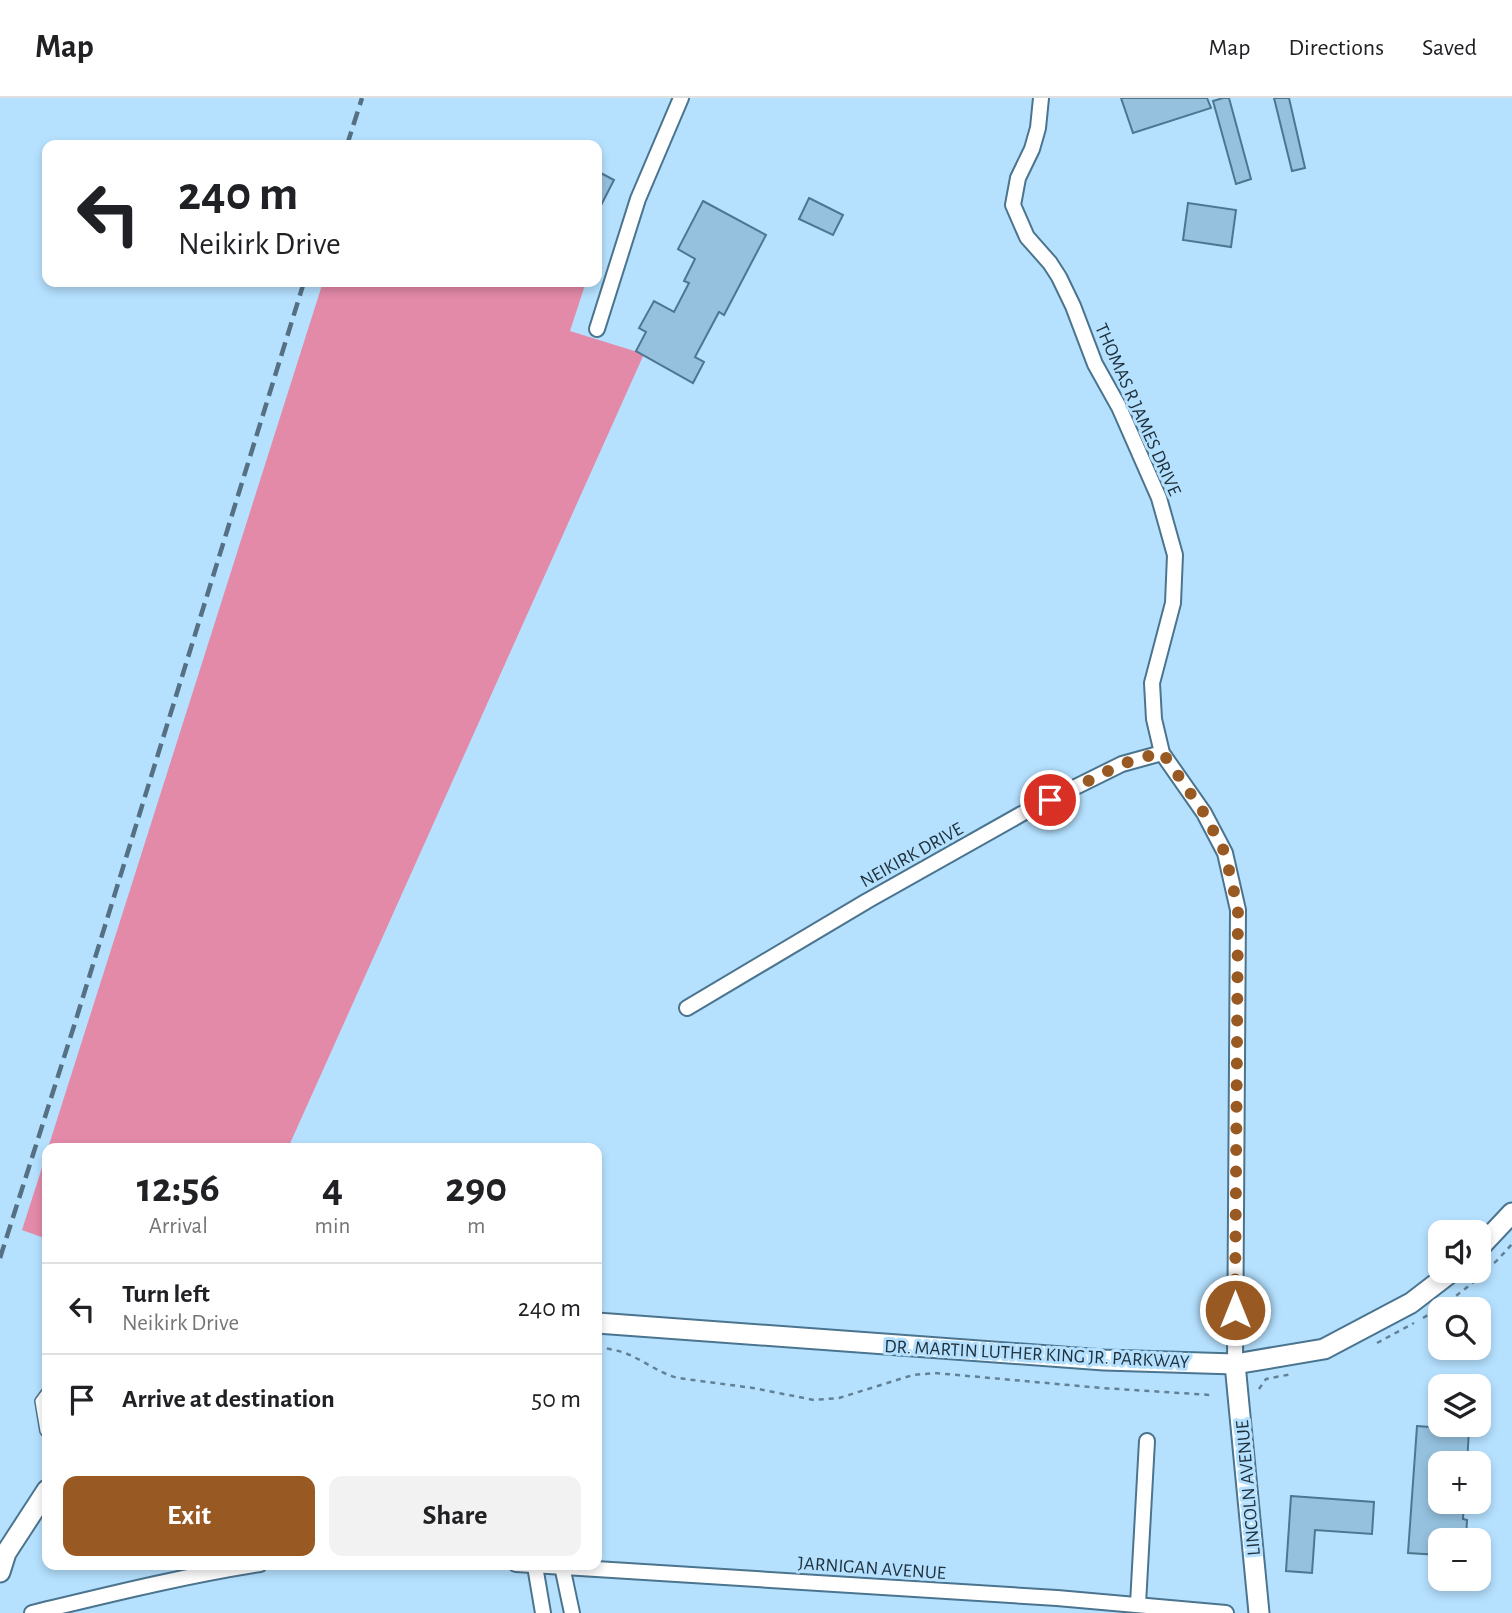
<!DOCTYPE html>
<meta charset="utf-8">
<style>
:root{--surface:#fff;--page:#f2f2f2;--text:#202124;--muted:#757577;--line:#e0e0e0;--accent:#995922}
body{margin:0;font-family:"Alegreya Sans",sans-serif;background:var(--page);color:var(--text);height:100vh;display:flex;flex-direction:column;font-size:26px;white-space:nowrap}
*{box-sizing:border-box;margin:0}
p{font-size:23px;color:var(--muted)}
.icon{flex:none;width:38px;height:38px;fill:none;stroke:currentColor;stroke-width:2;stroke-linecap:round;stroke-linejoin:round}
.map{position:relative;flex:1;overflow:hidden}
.drawer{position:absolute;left:42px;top:1045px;width:560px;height:427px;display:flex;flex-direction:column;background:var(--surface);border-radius:14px;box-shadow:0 4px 10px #0003}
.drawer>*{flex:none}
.banner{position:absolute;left:42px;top:42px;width:560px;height:147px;border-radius:14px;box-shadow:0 4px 10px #0003;background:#fff;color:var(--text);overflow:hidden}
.controls{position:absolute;left:1428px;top:1122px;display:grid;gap:14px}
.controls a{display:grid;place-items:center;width:63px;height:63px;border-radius:14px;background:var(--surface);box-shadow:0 4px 10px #0003;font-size:35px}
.pin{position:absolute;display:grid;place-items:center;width:60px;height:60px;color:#fff;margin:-30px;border:4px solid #fff;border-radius:50%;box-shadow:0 2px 7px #0007}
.me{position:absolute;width:77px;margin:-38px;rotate:0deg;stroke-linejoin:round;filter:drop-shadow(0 0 5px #0008)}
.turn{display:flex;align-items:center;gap:24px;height:147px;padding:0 21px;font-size:32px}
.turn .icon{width:91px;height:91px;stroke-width:2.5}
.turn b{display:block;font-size:49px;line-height:60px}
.eta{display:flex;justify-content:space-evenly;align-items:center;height:119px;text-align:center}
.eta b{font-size:42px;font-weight:600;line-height:49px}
.primary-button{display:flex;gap:14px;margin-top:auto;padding:14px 21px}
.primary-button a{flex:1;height:80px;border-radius:14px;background:var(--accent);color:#fff;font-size:28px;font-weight:600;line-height:80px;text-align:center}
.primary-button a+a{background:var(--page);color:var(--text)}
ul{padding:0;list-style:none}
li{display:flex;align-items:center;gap:21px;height:91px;padding:0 21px;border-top:2px solid var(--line)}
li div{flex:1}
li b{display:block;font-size:26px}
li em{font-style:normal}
header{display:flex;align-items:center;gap:42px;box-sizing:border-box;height:98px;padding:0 35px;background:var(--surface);border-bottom:2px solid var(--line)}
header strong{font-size:33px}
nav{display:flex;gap:38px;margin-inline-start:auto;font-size:24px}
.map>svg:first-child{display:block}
</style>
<header>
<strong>Map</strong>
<nav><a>Map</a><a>Directions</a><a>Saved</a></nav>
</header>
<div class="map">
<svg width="1512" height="1515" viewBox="0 0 1512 1515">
<rect width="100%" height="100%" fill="#b5e1ff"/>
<!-- green -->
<g fill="#e38aa9">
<path d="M323 184H586L570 233 644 256 288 1050H48Z"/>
<path d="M47 1054V1141L22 1132Z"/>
</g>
<!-- building -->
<g fill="#95c1de" stroke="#4d7690" stroke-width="2">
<path d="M1121 0H1207L1211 10 1133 35Z"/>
<path d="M1223 0H1229L1251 81 1236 86 1213 3Z"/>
<path d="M1274 0H1289L1305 70 1292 73Z"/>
<path d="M597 73 614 82 597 115Z"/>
<path d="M809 100 843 117 833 137 799 121Z"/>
<path d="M703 103 766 137 724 217 719 214 695 259 704 264 693 285 636 253 646 234 639 230 654 203 674 214 689 185 684 183 695 161 678 151Z"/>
<path d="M1188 105 1236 112 1231 149 1183 142Z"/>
<path d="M1417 1328 1469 1332 1467 1365H1440V1404H1464L1463 1421 1467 1422 1466 1442H1440V1457L1408 1455Z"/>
<path d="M1291 1398 1374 1404 1372 1436 1315 1432 1312 1475 1286 1473Z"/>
</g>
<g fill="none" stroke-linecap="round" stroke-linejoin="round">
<!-- lane casing -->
<g stroke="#4b748e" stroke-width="10">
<path id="lane" d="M47 1292 39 1303 44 1333 47 1337"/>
</g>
<!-- street casing -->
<g stroke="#4b748e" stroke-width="18">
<g id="street">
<path d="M1041 0 1038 30 1032 51 1018 80 1013 107 1027 139 1050 165 1059 179 1073 208 1095 266 1119 309 1159 400 1175 457 1173 505 1152 585 1154 621 1162 655 1204 715 1225 755 1238 812 1235 1266"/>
<path d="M597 231 638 101 681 0"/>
<path d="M687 910 867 803 1025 714 1122 666 1162 655"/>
<path d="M516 1466 1057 1500 1226 1515"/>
<path d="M535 1468 543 1515"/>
<path d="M562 1468 572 1515"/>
<path d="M1138 1506 1147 1343"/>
<path d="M32 1515C107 1497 183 1478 260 1466"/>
</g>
</g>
<!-- secondary casing -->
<g stroke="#4b748e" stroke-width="23">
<g id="secondary">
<path d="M1479 1150 1512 1115"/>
<path d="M597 1225 1104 1262 1235 1266 1324 1251 1411 1205 1454 1172"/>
<path d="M1235 1266 1259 1515"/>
<path d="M0 1474 6 1455 47 1392"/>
</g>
</g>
<!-- path -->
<g stroke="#638195" stroke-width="2.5" stroke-dasharray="5 5" stroke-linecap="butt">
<path d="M1423 1220C1456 1200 1487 1175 1512 1146"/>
<path d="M1377 1245 1414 1225"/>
<path d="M597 1249C610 1251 624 1253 636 1260 650 1267 662 1276 678 1280L753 1290 814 1302 839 1300 913 1277 935 1275 1102 1290 1211 1297"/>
<path d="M1259 1291 1266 1281 1292 1276"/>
</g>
<!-- lane -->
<use href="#lane" stroke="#fff" stroke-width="7"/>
<!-- street -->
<use href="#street" stroke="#fff" stroke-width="14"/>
<!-- secondary -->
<use href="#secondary" stroke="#fff" stroke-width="19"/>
<!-- rail -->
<g stroke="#557082" stroke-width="4.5" stroke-dasharray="14 7" stroke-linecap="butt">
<path d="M347 47 362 0"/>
<path d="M0 1160 74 928 304 184"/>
</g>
</g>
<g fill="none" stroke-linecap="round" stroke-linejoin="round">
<!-- route -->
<path stroke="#995922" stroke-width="12" stroke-dasharray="0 21.6" d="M1050 702 1122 666 1162 654 1204 715 1225 755 1238 811 1235 1212"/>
</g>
<g text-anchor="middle" stroke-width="6" stroke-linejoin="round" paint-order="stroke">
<!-- street labels -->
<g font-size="19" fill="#20323d" stroke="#b5e1ff">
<text transform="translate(1139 311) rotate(66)" y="7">THOMAS R JAMES DRIVE</text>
<text transform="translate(911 756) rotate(-29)" y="7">NEIKIRK DRIVE</text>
<text transform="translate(1037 1255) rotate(3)" y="7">DR. MARTIN LUTHER KING JR. PARKWAY</text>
<text transform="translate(1247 1390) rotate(-95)" y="7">LINCOLN AVENUE</text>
<text transform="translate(872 1469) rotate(4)" y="7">JARNIGAN AVENUE</text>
</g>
</g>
</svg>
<div class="controls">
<a><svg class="icon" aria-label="sound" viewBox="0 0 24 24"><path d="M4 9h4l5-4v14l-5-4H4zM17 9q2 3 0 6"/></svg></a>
<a><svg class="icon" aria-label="search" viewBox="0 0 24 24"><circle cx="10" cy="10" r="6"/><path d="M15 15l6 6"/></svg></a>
<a><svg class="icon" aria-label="layers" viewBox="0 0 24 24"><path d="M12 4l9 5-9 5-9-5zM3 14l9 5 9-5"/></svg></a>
<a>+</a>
<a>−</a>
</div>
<div class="pin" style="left:1050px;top:702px;background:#d93025"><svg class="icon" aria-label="arrive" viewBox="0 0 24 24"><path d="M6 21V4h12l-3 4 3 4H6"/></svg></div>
<svg class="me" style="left:1235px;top:1212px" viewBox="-20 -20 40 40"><circle r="17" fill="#995922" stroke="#fff" stroke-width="3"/><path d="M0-11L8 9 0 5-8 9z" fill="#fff"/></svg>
<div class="banner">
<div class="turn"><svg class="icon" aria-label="left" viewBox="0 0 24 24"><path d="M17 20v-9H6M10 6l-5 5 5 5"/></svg><div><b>240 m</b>Neikirk Drive</div></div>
</div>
<section class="drawer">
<div class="eta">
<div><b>12:56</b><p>Arrival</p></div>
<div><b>4</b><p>min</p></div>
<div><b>290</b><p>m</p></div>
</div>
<ul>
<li><svg class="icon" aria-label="left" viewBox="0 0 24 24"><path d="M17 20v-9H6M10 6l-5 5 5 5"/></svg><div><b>Turn left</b><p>Neikirk Drive</p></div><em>240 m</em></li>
<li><svg class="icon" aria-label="arrive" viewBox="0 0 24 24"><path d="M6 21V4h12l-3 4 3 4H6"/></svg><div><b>Arrive at destination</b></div><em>50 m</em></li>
</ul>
<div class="primary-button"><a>Exit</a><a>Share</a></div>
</section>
</div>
